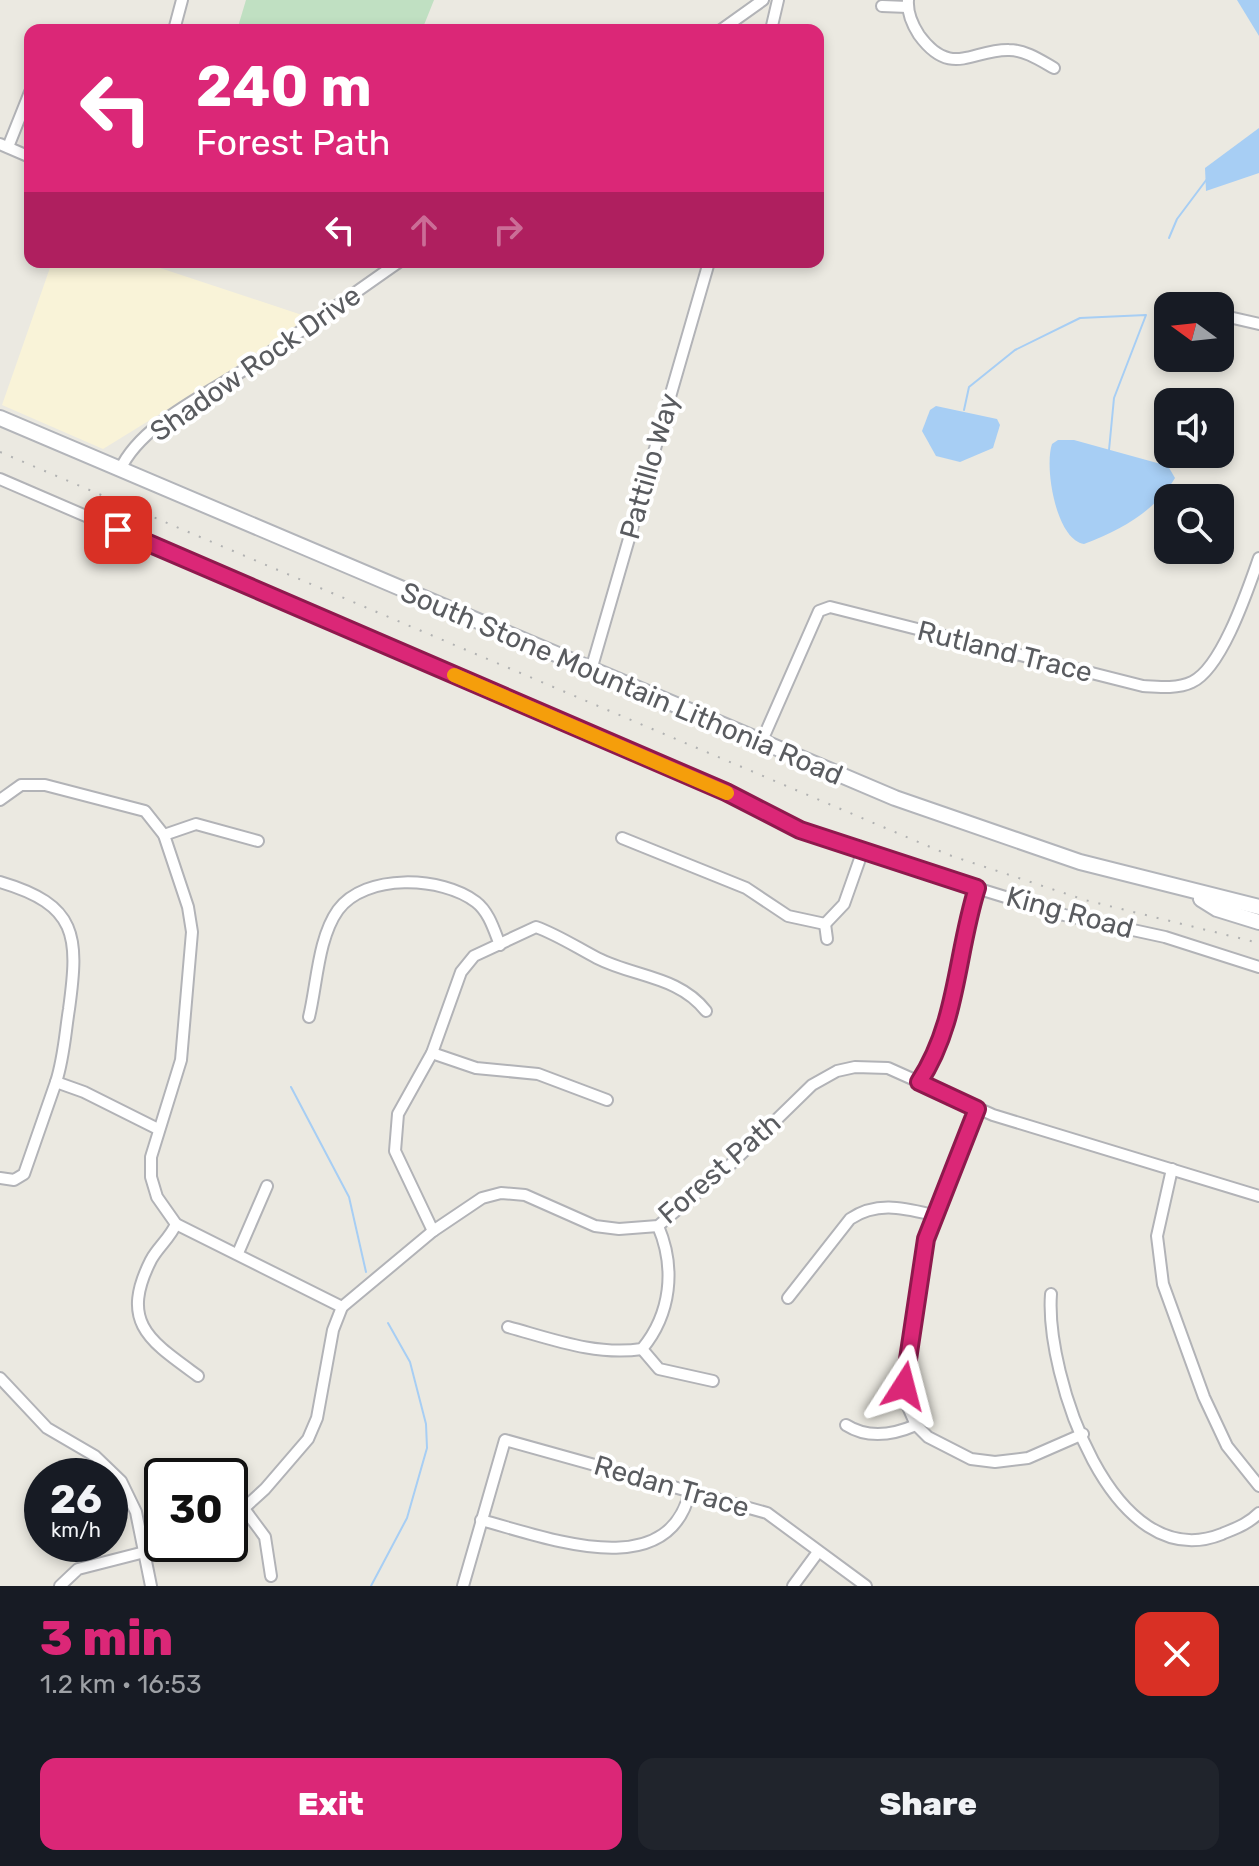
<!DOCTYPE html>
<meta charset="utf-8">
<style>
:root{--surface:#171b24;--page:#20242c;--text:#f1f3f6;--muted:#9ea1a6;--accent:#db2777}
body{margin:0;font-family:Rubik,sans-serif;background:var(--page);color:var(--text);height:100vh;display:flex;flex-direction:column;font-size:30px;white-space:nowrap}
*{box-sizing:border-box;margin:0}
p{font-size:26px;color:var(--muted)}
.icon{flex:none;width:44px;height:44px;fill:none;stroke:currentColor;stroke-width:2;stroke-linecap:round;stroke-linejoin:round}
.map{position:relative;height:1586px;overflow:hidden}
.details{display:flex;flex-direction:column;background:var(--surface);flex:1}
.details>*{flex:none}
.guide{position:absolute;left:24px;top:24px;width:800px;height:244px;border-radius:16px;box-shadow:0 4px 12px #0003;background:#db2777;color:#fff;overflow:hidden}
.needle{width:52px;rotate:285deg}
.tools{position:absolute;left:1154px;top:292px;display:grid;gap:16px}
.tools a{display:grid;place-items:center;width:80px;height:80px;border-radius:16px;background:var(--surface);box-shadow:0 4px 12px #0003;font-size:40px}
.speed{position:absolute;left:24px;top:1458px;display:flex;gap:16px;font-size:40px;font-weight:700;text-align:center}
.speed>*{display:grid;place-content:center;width:104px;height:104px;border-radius:50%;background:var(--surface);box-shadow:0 4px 12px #0003;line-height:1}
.speed small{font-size:20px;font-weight:400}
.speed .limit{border:4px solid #111;border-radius:12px;background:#fff;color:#111}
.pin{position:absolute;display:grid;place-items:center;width:68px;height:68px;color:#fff;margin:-34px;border-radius:16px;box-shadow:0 4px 12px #0006}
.me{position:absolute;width:88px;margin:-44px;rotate:9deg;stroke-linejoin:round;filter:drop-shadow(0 0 6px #0008)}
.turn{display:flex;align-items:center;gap:28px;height:168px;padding:0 40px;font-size:36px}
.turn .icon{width:104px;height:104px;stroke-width:2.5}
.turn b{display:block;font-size:56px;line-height:68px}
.lanes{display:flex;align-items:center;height:76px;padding:0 40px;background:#0003;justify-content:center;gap:40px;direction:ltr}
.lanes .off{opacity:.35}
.round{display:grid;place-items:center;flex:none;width:84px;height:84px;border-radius:16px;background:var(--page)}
.summary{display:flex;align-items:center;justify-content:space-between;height:136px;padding:0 40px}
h1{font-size:48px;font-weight:800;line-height:60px;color:var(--accent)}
.primary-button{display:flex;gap:16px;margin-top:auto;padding:16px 40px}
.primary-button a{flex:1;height:92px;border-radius:16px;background:var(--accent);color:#fff;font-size:32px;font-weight:800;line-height:92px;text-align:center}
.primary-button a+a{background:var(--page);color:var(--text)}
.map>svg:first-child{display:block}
</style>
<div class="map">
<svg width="1259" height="1586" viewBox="0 0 1259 1586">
<rect width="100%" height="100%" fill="#ebe9e1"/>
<!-- commercial -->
<path fill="#f9f3d8" d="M52 262H142L314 319 103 449 2 405Z"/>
<!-- green -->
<path fill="#c0e0c2" d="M246 0H434L422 30H237Z"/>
<!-- water -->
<g fill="#a7cef4">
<path d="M1237 0H1259V36Z"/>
<path d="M1259 128V173L1206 191 1205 168Z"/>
<path d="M936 406 997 419 1000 425 993 448 960 462 936 456 922 431 930 410Z"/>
<path d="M1058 440H1074L1168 466 1175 478C1154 512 1121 530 1084 544 1056 540 1044 467 1052 444Z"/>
</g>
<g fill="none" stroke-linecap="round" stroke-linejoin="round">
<!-- stream -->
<g stroke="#a7cef4" stroke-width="2">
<path d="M1169 238 1177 219 1207 179"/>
<path d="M964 410 969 387 1015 350 1080 318 1146 315 1114 398 1109 450"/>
<path d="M291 1087 349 1197 366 1272"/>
<path d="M371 1586 407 1518 427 1448 426 1424 410 1362 388 1323"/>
</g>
<!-- minor casing -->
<g stroke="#b2b3b7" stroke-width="14">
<g id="minor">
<path d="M908 0C907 13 912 24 919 35 951 79 972 49 1009 50 1025 50 1040 60 1054 68"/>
<path d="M882 6 908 7"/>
<path d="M174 30 182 0"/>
<path d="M721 30 763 0"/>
<path d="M771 30 778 0"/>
<path d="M0 144 30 157"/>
<path d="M8 147 30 92"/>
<path d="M1220 315 1259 324"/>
<path d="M120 470C141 423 211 393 253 364 302 331 350 296 399 262"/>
<path d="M0 479 726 792 800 830 862 853 1064 915 1165 937 1259 967"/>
<path d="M591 670 709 262"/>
<path d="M761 743 819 611 830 607 1143 686C1158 687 1178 689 1192 682 1222 668 1248 589 1259 558"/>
<path d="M0 800 21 785H45L145 811 164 835 188 907 192 932 181 1060 151 1157V1177L157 1197 176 1224 342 1307"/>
<path d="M164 835 196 824 258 841"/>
<path d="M622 838 746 888 788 916 825 924"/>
<path d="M0 882C78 905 79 936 69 1009 65 1034 64 1057 56 1082L84 1092 158 1129"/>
<path d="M825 924 844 904 862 853"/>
<path d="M825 924 827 939"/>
<path d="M309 1017C317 984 318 938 338 910 365 873 442 876 476 902 489 912 494 930 500 945"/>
<path d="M432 1053 476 1068 538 1074 607 1100"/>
<path d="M919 1082C958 1023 956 954 977 888"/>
<path d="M977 1109 926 1239 904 1398 916 1425 928 1437 971 1459 995 1462 1028 1458 1083 1434"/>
<path d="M1172 1169 1157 1236 1163 1284 1204 1397 1227 1446 1259 1486"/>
<path d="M0 1178 14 1180 24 1174 56 1082"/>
<path d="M176 1224C170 1238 158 1247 151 1260 119 1323 150 1341 198 1376"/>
<path d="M433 1231 395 1151 398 1114 432 1053 461 972 474 956 536 927C558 935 576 947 597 958 634 977 679 976 706 1011"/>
<path d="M238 1253 267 1186"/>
<path d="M1051 1294C1045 1374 1112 1578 1222 1534 1236 1528 1248 1524 1259 1513"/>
<path d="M788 1298 850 1219C877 1201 903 1208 933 1215"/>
<path d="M508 1327C552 1339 596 1356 642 1349 671 1314 676 1268 658 1226"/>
<path d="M642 1349 659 1369 713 1381"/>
<path d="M0 1378 47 1428 95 1456 121 1481 136 1512 151 1586"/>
<path d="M846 1425C868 1439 893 1435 916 1425"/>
<path d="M245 1510 265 1537 271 1576"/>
<path d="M481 1520C546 1537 668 1586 690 1491"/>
<path d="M230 1521 265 1489 308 1439 317 1418 333 1330 342 1307 433 1231 482 1198 501 1193 525 1195 595 1226 619 1229 658 1226 731 1164 812 1085 837 1071 855 1067 888 1068 993 1115 1259 1196"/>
<path d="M60 1586 78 1569 176 1544"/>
<path d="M463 1586 505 1440 767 1513 866 1586"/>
<path d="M793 1586 818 1552"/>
</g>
</g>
<!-- secondary casing -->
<g stroke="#b3b5ba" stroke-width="18">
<g id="secondary">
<path d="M0 418 895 798 1080 862 1259 907"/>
<path d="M1201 899 1217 909 1259 922"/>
</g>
</g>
<!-- minor -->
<use href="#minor" stroke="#fff" stroke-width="10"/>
<!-- secondary -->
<use href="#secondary" stroke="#fff" stroke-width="14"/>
<!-- rail -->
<path stroke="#b1b2b2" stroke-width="2" stroke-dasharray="2 10" stroke-linecap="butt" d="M0 452 949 855 1085 900 1259 943"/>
</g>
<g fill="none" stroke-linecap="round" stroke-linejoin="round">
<!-- route casing -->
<g stroke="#8e194d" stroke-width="20">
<path id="route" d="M118 530 726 792 800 830 977 888C956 954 958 1023 919 1082L977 1109 926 1239 904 1386"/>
</g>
<!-- route -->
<use href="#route" stroke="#db2777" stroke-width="14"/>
<!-- slow -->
<path stroke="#f59e0b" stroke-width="14" d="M454 675 727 793"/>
</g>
<g text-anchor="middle" stroke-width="8" stroke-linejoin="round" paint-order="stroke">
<!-- street labels -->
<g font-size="28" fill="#5a5c60" stroke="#fff">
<text transform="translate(255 363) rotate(-35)" y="10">Shadow Rock Drive</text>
<text transform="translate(649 466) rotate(-74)" y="10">Pattillo Way</text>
<text transform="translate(1005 651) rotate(14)" y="10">Rutland Trace</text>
<text transform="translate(622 683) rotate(23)" y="10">South Stone Mountain Lithonia Road</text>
<text transform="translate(1070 912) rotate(15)" y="10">King Road</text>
<text transform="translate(719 1168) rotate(-41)" y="10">Forest Path</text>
<text transform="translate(672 1486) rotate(16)" y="10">Redan Trace</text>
</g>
</g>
</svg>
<div class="tools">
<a><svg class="needle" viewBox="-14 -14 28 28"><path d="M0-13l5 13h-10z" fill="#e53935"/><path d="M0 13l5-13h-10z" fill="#9ea1a6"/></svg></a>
<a><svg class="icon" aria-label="sound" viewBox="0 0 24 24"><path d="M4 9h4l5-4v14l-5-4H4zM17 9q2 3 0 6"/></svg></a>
<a><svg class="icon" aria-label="search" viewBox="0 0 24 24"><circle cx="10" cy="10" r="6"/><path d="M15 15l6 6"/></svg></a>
</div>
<div class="speed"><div>26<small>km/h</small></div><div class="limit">30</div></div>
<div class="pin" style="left:118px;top:530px;background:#d93025"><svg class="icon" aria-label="arrive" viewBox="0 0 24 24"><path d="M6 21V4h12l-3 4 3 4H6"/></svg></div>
<svg class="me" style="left:904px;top:1386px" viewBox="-20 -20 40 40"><path d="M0-17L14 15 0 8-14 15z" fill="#db2777" stroke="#fff" stroke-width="4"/></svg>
<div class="guide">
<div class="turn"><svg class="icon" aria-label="left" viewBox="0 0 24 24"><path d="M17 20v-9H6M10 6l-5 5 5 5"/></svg><div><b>240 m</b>Forest Path</div></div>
<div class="lanes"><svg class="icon" aria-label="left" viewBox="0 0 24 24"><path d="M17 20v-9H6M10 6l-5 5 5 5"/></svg><svg class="icon off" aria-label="ahead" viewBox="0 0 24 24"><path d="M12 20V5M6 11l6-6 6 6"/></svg><svg class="icon off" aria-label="right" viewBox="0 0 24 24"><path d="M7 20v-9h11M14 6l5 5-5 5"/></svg></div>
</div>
</div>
<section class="details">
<div class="summary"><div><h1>3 min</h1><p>1.2 km · 16:53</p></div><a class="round" style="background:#d93025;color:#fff"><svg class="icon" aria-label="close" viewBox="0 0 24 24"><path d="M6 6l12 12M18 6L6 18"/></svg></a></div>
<div class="primary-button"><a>Exit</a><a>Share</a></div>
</section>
